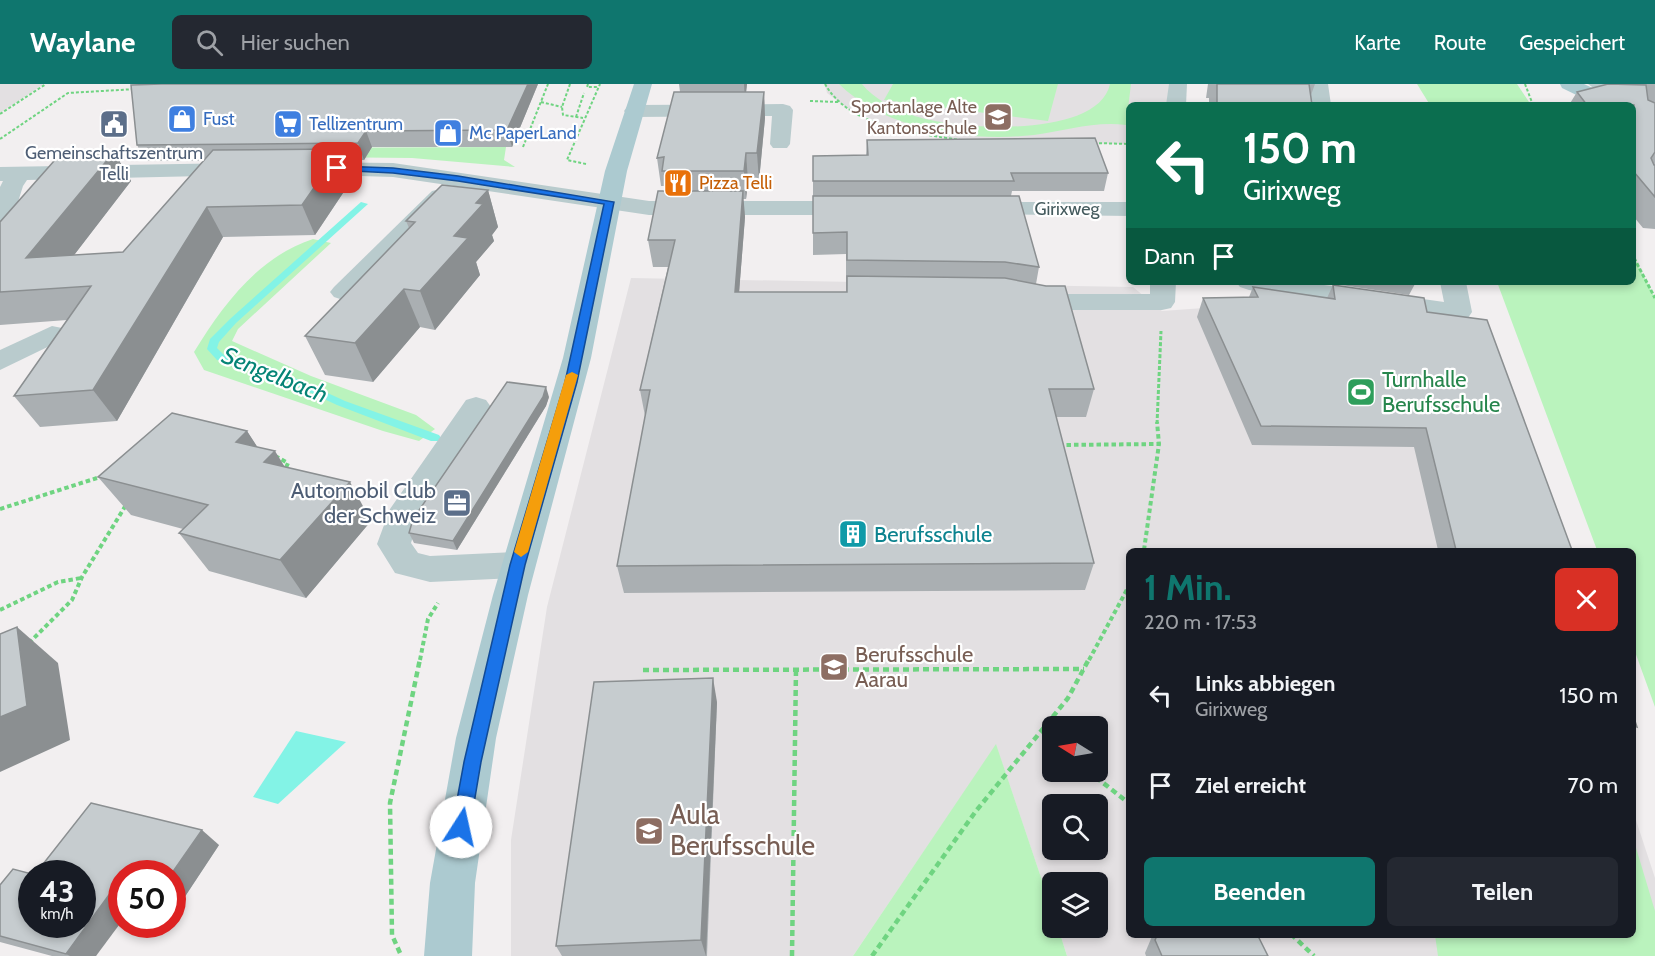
<!DOCTYPE html>
<html lang="de">
<meta charset="utf-8">
<style>
:root{--surface:#171b24;--page:#242831;--text:#f1f3f6;--muted:#9ea1a6;--accent:#0f766e}
body{margin:0;font-family:Cabin,sans-serif;background:var(--page);color:var(--text);height:100vh;display:flex;flex-direction:column;font-size:22px;white-space:nowrap}
*{box-sizing:border-box;margin:0}
p{font-size:20px;color:var(--muted)}
.icon{flex:none;width:33px;height:33px;fill:none;stroke:currentColor;stroke-width:2;stroke-linecap:round;stroke-linejoin:round}
.map{position:relative;flex:1;overflow:hidden}
.sheet{position:absolute;left:1126px;top:464px;width:510px;height:390px;display:flex;flex-direction:column;background:var(--surface);border-radius:9px;box-shadow:0 3px 9px #0003}
.sheet>*{flex:none}
.banner{position:absolute;left:1126px;top:18px;width:510px;height:183px;border-radius:9px;box-shadow:0 3px 9px #0003;background:#0b6e4f;color:#fff;overflow:hidden}
.needle{width:39px;rotate:281deg}
.controls{position:absolute;left:1042px;top:632px;display:grid;gap:12px}
.controls a{display:grid;place-items:center;width:66px;height:66px;border-radius:9px;background:var(--surface);box-shadow:0 3px 9px #0003;font-size:30px}
.speed{position:absolute;left:18px;top:776px;display:flex;gap:12px;font-size:30px;font-weight:700;text-align:center}
.speed>*{display:grid;place-content:center;width:78px;height:78px;border-radius:50%;background:var(--surface);box-shadow:0 3px 9px #0003;line-height:1}
.speed small{font-size:15px;font-weight:400}
.speed .limit{border:9px solid #d22;background:#fff;color:#111}
.pin{position:absolute;display:grid;place-items:center;width:51px;height:51px;color:#fff;margin:-26px;border-radius:12px;box-shadow:0 3px 9px #0006}
.me{position:absolute;width:66px;margin:-33px;rotate:10deg;stroke-linejoin:round;filter:drop-shadow(0 0 4px #0008)}
.turn{display:flex;align-items:center;gap:21px;height:126px;padding:0 18px;font-size:27px}
.turn .icon{width:78px;height:78px;stroke-width:2.5}
.turn b{display:block;font-size:42px;line-height:51px}
.then{display:flex;align-items:center;height:57px;padding:0 18px;background:#0003;gap:12px;font-size:22px}
.round{display:grid;place-items:center;flex:none;width:63px;height:63px;border-radius:9px;background:var(--page)}
.head{display:flex;align-items:center;justify-content:space-between;height:102px;padding:0 18px}
h1{font-size:36px;font-weight:800;line-height:45px;color:var(--accent)}
.cta{display:flex;gap:12px;margin-top:auto;padding:12px 18px}
.cta a{flex:1;height:69px;border-radius:9px;background:var(--accent);color:#fff;font-size:24px;font-weight:800;line-height:69px;text-align:center}
.cta a+a{background:var(--page);color:var(--text)}
ul{padding:0;list-style:none}
li{display:flex;align-items:center;gap:18px;height:90px;padding:0 18px}
li div{flex:1}
li b{display:block;font-size:22px}
li em{font-style:normal}
header{display:flex;align-items:center;gap:36px;box-sizing:border-box;height:84px;padding:0 30px;background:var(--accent);color:#fff}
header strong{font-size:28px}
nav{display:flex;gap:33px;margin-inline-start:auto;font-size:21px}
.search{width:420px;height:54px;background:var(--page);display:flex;align-items:center;gap:15px;box-sizing:border-box;padding:0 21px;border-radius:9px;color:var(--muted);font-size:22px}
.map>svg:first-child{display:block}
</style>
<header>
<strong>Waylane</strong>
<div class="search"><svg class="icon" aria-label="search" viewBox="0 0 24 24"><circle cx="10" cy="10" r="6"/><path d="M15 15l6 6"/></svg>Hier suchen</div>
<nav><a>Karte</a><a>Route</a><a>Gespeichert</a></nav>
</header>
<div class="map">
<svg width="1655" height="872" viewBox="0 0 1655 872">
<rect width="100%" height="100%" fill="#f2eff0"/>
<!-- education -->
<g fill="#e3e0e2" fill-rule="evenodd">
<path d="M0 0H44L0 29Z"/>
<path d="M825 0H1178L1176 21H1130L1129 60 979 58 932 52 884 40 851 27 827 9Z"/>
<path d="M631 194 1133 203 1162 227 1246 221 1546 466H1130V850H1634V730L1655 794V872H1067L1058 843H1098V798H1053V829L996 661 853 872H511V756L547 523ZM1053 642H1098V687H1053ZM1053 720H1098V765H1053Z"/>
</g>
<!-- green -->
<g fill="#baf3bd">
<path d="M839 0H862C874 15 894 25 912 31 952 46 1098 56 1110 0H1131L1126 41C1094 37 1065 47 1034 51 970 58 887 47 839 0Z"/>
<path d="M893 0H1058L1048 37 884 16Z"/>
<path d="M1417 0H1517L1531 21H1430Z"/>
<path d="M506 63 504 76 515 83 412 74 313 73 282 64Z"/>
<path d="M313 155 331 159 238 245 232 257 311 292 416 331 435 345 419 357 383 347 204 286 194 268C223 221 258 173 313 155Z"/>
<path d="M1634 173 1655 214V623L1634 565V466H1597L1497 198H1634Z"/>
<path d="M996 660 1053 829V843H1058L1067 872H853Z"/>
<path d="M1634 757 1655 827V872H1438L1435 851 1634 850Z"/>
</g>
<!-- water -->
<path fill="#83f3e6" d="M296 647 346 658 278 720 253 713Z"/>
<g fill="none" stroke-linecap="round" stroke-linejoin="round">
<!-- stream -->
<path fill="#83f3e6" fill-rule="evenodd" d="M361 118 368 120 236 239 219 258 217 264 225 272 273 284 345 317 439 351 441 354 439 357H431L337 321 266 288 217 276 207 265 210 255 230 235Z"/>
<!-- path-far3 -->
<g stroke="#6fd481" stroke-width="2" stroke-dasharray="3 2" stroke-linecap="butt">
<path d="M570 0 562 23 563 31 583 34"/>
<path d="M588 0 587 3H598"/>
<path d="M825 0C850 44 916 49 961 56"/>
<path d="M1525 0 1533 21"/>
<path d="M810 17 838 18"/>
<path d="M541 18 562 23"/>
<path d="M0 30 46 0"/>
<path d="M576 33 584 9"/>
<path d="M0 55 68 9 136 5"/>
<path d="M1094 59 1130 60"/>
<path d="M523 63 548 0"/>
<path d="M586 80 567 76 600 0"/>
</g>
<!-- path-far2 -->
<g stroke="#6fd481" stroke-width="3" stroke-dasharray="4 2" stroke-linecap="butt">
<path d="M1634 174 1655 214"/>
<path d="M1157 340 1161 247"/>
</g>
<!-- path-far1 -->
<g stroke="#6fd481" stroke-width="4" stroke-dasharray="4.5 3" stroke-linecap="butt">
<path d="M1059 361 1159 360"/>
<path d="M275 372 288 379 284 388"/>
<path d="M0 425 97 394"/>
<path d="M1144 466 1159 360 1157 338"/>
<path d="M0 526 58 498 81 494"/>
<path d="M29 559 72 516 82 493 126 421"/>
<path d="M420 576 428 535 438 519"/>
<path d="M1089 576 1130 500"/>
</g>
<!-- path -->
<g stroke="#6fd481" stroke-width="4.5" stroke-dasharray="6 4" stroke-linecap="butt">
<path d="M643 586 1084 585"/>
<path d="M1043 648 1053 657"/>
<path d="M1088 687 1130 720"/>
<path d="M1291 850 1314 872"/>
<path d="M400 869 392 851 390 719 420 575"/>
<path d="M792 872 796 585"/>
<path d="M872 872 976 727 1068 614 1089 575"/>
</g>
<!-- minor -->
<g fill="#b9cbcd" fill-rule="evenodd">
<path d="M1169 0H1187L1186 21H1166Z"/>
<path d="M1299 0H1328L1331 21H1311V6L1301 4Z"/>
<path d="M1588 0H1610L1640 21 1634 26V21H1617Z"/>
<path d="M783 20 790 22 793 26 790 60 787 64H773L770 60 772 32 634 33 627 31 624 27 627 23 634 21Z"/>
<path d="M303 78 393 79 649 117H858L866 119 869 124 866 129 858 131H649L393 93 295 90 292 85 295 80Z"/>
<path d="M240 79 248 81 251 86 248 91 27 96 23 102 12 137 8 142 0 144V103L3 97H0V83Z"/>
<path d="M440 105 448 107 451 112 448 117 352 213 343 216 334 213 330 208 334 203 432 107Z"/>
<path d="M978 118H1130V132L970 130 966 125 970 120Z"/>
<path d="M1150 198H1176L1175 218 1171 224 1162 226H1051L1016 219 1012 214 1016 209 1025 206 1051 210H1150Z"/>
<path d="M1236 198H1303L1444 218 1440 198H1466L1472 228 1468 234 1459 236 1249 206 1240 203Z"/>
<path d="M52 242 62 244 66 250 62 256 0 286V266Z"/>
<path d="M476 313 486 316 491 323 418 436 411 459 418 469 430 472 517 468 529 472 534 481 529 490 517 494 430 498 395 489 377 460 390 425 466 316Z"/>
</g>
<!-- major -->
<g fill="#accad0" fill-rule="evenodd">
<path d="M634 0H652L627 87 591 274 528 511 496 654 475 799 472 872H424L430 799 456 654 493 511 563 274 605 87Z"/>
<path d="M1560 0H1584L1620 17 1623 21H1597L1562 4Z"/>
</g>
</g>
<!-- wall -->
<g fill="#aaafb2">
<path d="M538 0 512 63H372L364 76H345L353 94 315 151 223 153 117 337 40 343 14 312 67 236 0 241V138L114 68 131 97 74 171 123 168 203 77H146L137 61Z"/>
<path d="M679 0H747L746 8H764L765 34 759 97H748L746 115H743L745 133 739 208H846V170L813 171V72L866 71 867 56 1108 89 1104 107H1012L1011 112 1039 183 1036 200 1094 305 1086 333H1056L1094 479 1085 506 624 509 617 482 645 332 640 306 668 183H653L648 156 665 107 664 102H661L657 74 680 8Z"/>
<path d="M1208 0H1315L1311 11 1312 21H1209V14H1206Z"/>
<path d="M1608 0H1655V145L1643 144 1634 133V21H1569L1577 8Z"/>
<path d="M488 106 498 143 492 151 494 157 476 178 480 191 435 246 420 243 373 298 325 291 305 252 409 144 406 137Z"/>
<path d="M1321 198H1416L1409 211Z"/>
<path d="M1333 201 1427 228 1572 466H1438L1414 363 1252 361 1197 233 1203 214 1249 213 1253 203 1327 214Z"/>
<path d="M549 313 546 322 457 466 414 459 409 449Z"/>
<path d="M247 347 257 363 285 383 371 437 306 514 209 487 179 449 183 445 131 431 98 393Z"/>
<path d="M717 618 707 872H562L556 862Z"/>
<path d="M219 761 184 814 172 810V789H122L96 872H52L0 858V801L32 840 82 789Z"/>
<path d="M1153 850H1257L1268 872H1146L1145 869Z"/>
</g>
<!-- shaded-wall -->
<g fill="#8b8f91">
<path d="M528 0H538L512 63 507 46Z"/>
<path d="M744 0H747L745 18Z"/>
<path d="M764 8 765 34 759 97 757 69Z"/>
<path d="M366 47 372 63 364 76 358 59Z"/>
<path d="M341 65 353 94 315 151 302 121Z"/>
<path d="M114 68 131 97 48 205 26 174Z"/>
<path d="M746 69 748 97 746 115 744 87Z"/>
<path d="M488 106 498 143 492 151 494 157 476 178 480 191 435 246 420 207 454 152 476 119Z"/>
<path d="M743 107 745 133 737 235 735 208Z"/>
<path d="M207 123 223 153 117 337 93 306Z"/>
<path d="M404 205 420 243 373 298 355 259Z"/>
<path d="M546 303 549 313 546 322 457 466 453 457Z"/>
<path d="M247 347 266 376 275 367 299 406 236 358Z"/>
<path d="M350 398 371 437 306 514 280 476Z"/>
<path d="M17 543 58 579 70 656 0 688V633Z"/>
<path d="M713 594 717 618 706 872 701 856Z"/>
<path d="M202 746 219 761 184 814 172 805V789Z"/>
<path d="M122 793V837L96 872H70L66 870Z"/>
</g>
<!-- building -->
<g fill="#c6cccf" stroke="#8b8f91" stroke-width="1.5">
<path d="M162 0H528L507 46 366 47 358 59 137 61 131 1Z"/>
<path d="M1217 0H1309L1312 21H1217Z"/>
<path d="M1608 0 1646 1 1648 16 1655 19V68L1651 74 1654 81H1655V113L1634 88V21H1587L1577 8Z"/>
<path d="M674 8H764L757 69H746L744 87H662L664 73 657 74Z"/>
<path d="M1095 54 1108 89H1011L1014 97H813V72L868 71 867 56Z"/>
<path d="M341 65 302 121 207 123 93 306 14 312 91 202 0 208V138L62 68H114L26 174 123 168 213 66Z"/>
<path d="M442 101 488 106 476 119 483 120 454 152 468 154 420 207 404 205 355 259 305 252 415 138 406 137Z"/>
<path d="M658 107H743L735 208H847V192L1005 194 1046 202H1065L1094 305H1049L1094 479 617 482 650 306H640L675 156H648Z"/>
<path d="M813 112H1019L1039 183 1005 178 847 176V148L813 149Z"/>
<path d="M1333 201 1424 214 1427 228 1487 236 1572 466H1456L1426 344 1261 342 1203 214 1258 213 1253 203 1335 215Z"/>
<path d="M507 298 546 303 543 313 453 457 409 449 413 435Z"/>
<path d="M172 329 247 347 236 358 275 367 264 378 350 398 280 476 179 449 208 421 98 393Z"/>
<path d="M17 543 27 622 0 633V550Z"/>
<path d="M713 594 701 856 556 862 594 598Z"/>
<path d="M1634 634 1637 643 1634 642Z"/>
<path d="M91 719 202 746 172 789H122V793L66 870 0 852V801L13 785 32 790V840H82V789H36Z"/>
<path d="M1158 850H1257L1268 872H1162L1155 856Z"/>
</g>
<!-- route -->
<path fill="#1a73e8" stroke="#114b97" stroke-width="1.5" d="M337 82 393 84 458 92 614 118 577 298 525 481 481 678 470 743 467 749 461 751 455 749 452 743 464 678 510 481 565 298 604 120 458 97 393 89 334 86 333 84Z"/>
<!-- slow -->
<path fill="#f59e0b" d="M572 288 578 291 528 468 521 473 514 468 566 291Z"/>
<!-- icons -->
<defs>
<g id="school-square" transform="scale(1.5)"><rect x="-9" y="-9" width="18" height="18" rx="4" fill="#8d6e63" stroke="#fff"/><path d="M0-5L7-2L0 1L-7-2ZM-4 1L0 2.5L4 1V4Q0 6-4 4Z" fill="#fff"/></g>
<g id="shop-square" transform="scale(1.5)"><rect x="-9" y="-9" width="18" height="18" rx="4" fill="#3f7fe0" stroke="#fff"/><path d="M-5-2.5h2.3a2.7 3.5 0 0 1 5.4 0H5L5.5 6h-11ZM-1.5-2.5h3a1.5 2.3 0 0 0-3 0Z" fill="#fff"/></g>
<g id="civic-square" transform="scale(1.5)"><rect x="-9" y="-9" width="18" height="18" rx="4" fill="#5c6f8a" stroke="#fff"/><path d="M-.6-6.5H3V-4.5H.6V-3L4-1V1h2V6H-6V1h2V-1L-.6-3ZM-1.2 2.5V6h2.4V2.5Z" fill="#fff"/></g>
<g id="supermarket-square" transform="scale(1.5)"><rect x="-9" y="-9" width="18" height="18" rx="4" fill="#3f7fe0" stroke="#fff"/><path d="M-6-5.5h2.5l.6 2H6L4.5 2H-2.5L-4.4-4H-6ZM-1.5 3.2a1.3 1.3 0 1 0 .1 0ZM3 3.2a1.3 1.3 0 1 0 .1 0Z" fill="#fff"/></g>
<g id="restaurant-square" transform="scale(1.5)"><rect x="-9" y="-9" width="18" height="18" rx="4" fill="#e8710a" stroke="#fff"/><path d="M-5-6h1v4h1v-4h1v4h1v-4h1v5L-1.5 .5V6h-2V.5L-5-1ZM5-6V6H3V1.5H1.5Q1.5-4 5-6Z" fill="#fff"/></g>
<g id="stadium-square" transform="scale(1.5)"><rect x="-9" y="-9" width="18" height="18" rx="4" fill="#2e9e5b" stroke="#fff"/><path d="M0-5a6.5 5 0 1 0 0 10a6.5 5 0 1 0 0-10ZM-3.5-1.8h7v3.6h-7Z" fill="#fff"/></g>
<g id="office-square" transform="scale(1.5)"><rect x="-9" y="-9" width="18" height="18" rx="4" fill="#5c6f8a" stroke="#fff"/><path d="M-6-3h4V-5.5h4V-3h4V5H-6ZM-1-4.5V-3h2v-1.5ZM-6 0V1H6V0Z" fill="#fff"/></g>
<g id="building-square" transform="scale(1.5)"><rect x="-9" y="-9" width="18" height="18" rx="4" fill="#0f9aa8" stroke="#fff"/><path d="M-4-6H4V6H1V3H-1V6H-4ZM-2.5-4.3h1.7v1.8h-1.7ZM.8-4.3h1.7v1.8H.8ZM-2.5-1h1.7V.8h-1.7ZM.8-1h1.7V.8H.8Z" fill="#fff"/></g>
<g id="university-square" transform="scale(1.5)"><rect x="-9" y="-9" width="18" height="18" rx="4" fill="#8d6e63" stroke="#fff"/><path d="M0-5L7-2L0 1L-7-2ZM-4 1L0 2.5L4 1V4Q0 6-4 4Z" fill="#fff"/></g>
</defs>
<g fill-rule="evenodd">
<use href="#school-square" x="998" y="33"/>
<use href="#shop-square" x="182" y="35"/>
<use href="#civic-square" x="114" y="40"/>
<use href="#supermarket-square" x="288" y="40"/>
<use href="#shop-square" x="448" y="49"/>
<use href="#restaurant-square" x="678" y="99"/>
<use href="#stadium-square" x="1361" y="308"/>
<use href="#office-square" x="457" y="419"/>
<use href="#building-square" x="853" y="450"/>
<use href="#university-square" x="834" y="583"/>
<use href="#school-square" x="649" y="747"/>
</g>
<g text-anchor="middle" stroke-width="4.5" stroke-linejoin="round" paint-order="stroke">
<!-- far-education labels -->
<g font-size="18" fill="#785e54" stroke="#fff" text-anchor="end">
<text x="977" y="29">Sportanlage Alte<tspan x="977" dy="21">Kantonsschule</tspan></text>
</g>
<!-- far-shop labels -->
<g font-size="18" fill="#366cbe" stroke="#fff" text-anchor="start">
<text x="203" y="41">Fust</text>
<text x="309" y="46">Tellizentrum</text>
<text x="469" y="55">Mc PaperLand</text>
</g>
<!-- far-service labels -->
<g font-size="18" fill="#4e5e75" stroke="#fff">
<text x="114" y="75">Gemeinschaftszentrum<tspan x="114" dy="21">Telli</tspan></text>
</g>
<!-- far-food labels -->
<g font-size="18" fill="#c56008" stroke="#fff" text-anchor="start">
<text x="699" y="105">Pizza Telli</text>
</g>
<!-- far-street labels -->
<g font-size="18" fill="#455b5e" stroke="#fff">
<text x="1067" y="131">Girixweg</text>
</g>
<!-- leisure labels -->
<g font-size="22" fill="#27864d" stroke="#fff" text-anchor="start">
<text x="1382" y="303">Turnhalle<tspan x="1382" dy="25">Berufsschule</tspan></text>
</g>
<!-- service labels -->
<g font-size="22" fill="#4e5e75" stroke="#fff" text-anchor="end">
<text x="436" y="414">Automobil Club<tspan x="436" dy="25">der Schweiz</tspan></text>
</g>
<!-- culture labels -->
<g font-size="22" fill="#0d838f" stroke="#fff" text-anchor="start">
<text x="874" y="458">Berufsschule</text>
</g>
<!-- education labels -->
<g font-size="22" fill="#785e54" stroke="#fff" text-anchor="start">
<text x="855" y="578">Berufsschule<tspan x="855" dy="25">Aarau</tspan></text>
</g>
<!-- water labels -->
<g font-size="24" font-style="italic" fill="#058476" stroke="#fff">
<text transform="translate(275 291) rotate(22)" y="8">Sengelbach</text>
</g>
<!-- near-education labels -->
<g font-size="27" fill="#785e54" stroke="#fff" text-anchor="start">
<text x="670" y="740">Aula<tspan x="670" dy="31">Berufsschule</tspan></text>
</g>
</g>
</svg>
<div class="controls">
<a><svg class="needle" viewBox="-14 -14 28 28"><path d="M0-13l5 13h-10z" fill="#e53935"/><path d="M0 13l5-13h-10z" fill="#9ea1a6"/></svg></a>
<a><svg class="icon" aria-label="search" viewBox="0 0 24 24"><circle cx="10" cy="10" r="6"/><path d="M15 15l6 6"/></svg></a>
<a><svg class="icon" aria-label="layers" viewBox="0 0 24 24"><path d="M12 4l9 5-9 5-9-5zM3 14l9 5 9-5"/></svg></a>
</div>
<div class="speed"><div>43<small>km/h</small></div><div class="limit">50</div></div>
<div class="pin" style="left:337px;top:84px;background:#d93025"><svg class="icon" aria-label="arrive" viewBox="0 0 24 24"><path d="M6 21V4h12l-3 4 3 4H6"/></svg></div>
<svg class="me" style="left:461px;top:743px" viewBox="-20 -20 40 40"><circle r="19" fill="#fff"/><path d="M0-13L10 11 0 6-10 11z" fill="#1a73e8"/></svg>
<div class="banner">
<div class="turn"><svg class="icon" aria-label="left" viewBox="0 0 24 24"><path d="M17 20v-9H6M10 6l-5 5 5 5"/></svg><div><b>150 m</b>Girixweg</div></div>
<div class="then">Dann<svg class="icon" aria-label="arrive" viewBox="0 0 24 24"><path d="M6 21V4h12l-3 4 3 4H6"/></svg></div>
</div>
<section class="sheet">
<div class="head"><div><h1>1 Min.</h1><p>220 m · 17:53</p></div><a class="round" style="background:#d93025;color:#fff"><svg class="icon" aria-label="close" viewBox="0 0 24 24"><path d="M6 6l12 12M18 6L6 18"/></svg></a></div>
<ul>
<li><svg class="icon" aria-label="left" viewBox="0 0 24 24"><path d="M17 20v-9H6M10 6l-5 5 5 5"/></svg><div><b>Links abbiegen</b><p>Girixweg</p></div><em>150 m</em></li>
<li><svg class="icon" aria-label="arrive" viewBox="0 0 24 24"><path d="M6 21V4h12l-3 4 3 4H6"/></svg><div><b>Ziel erreicht</b></div><em>70 m</em></li>
</ul>
<div class="cta"><a>Beenden</a><a>Teilen</a></div>
</section>
</div>
